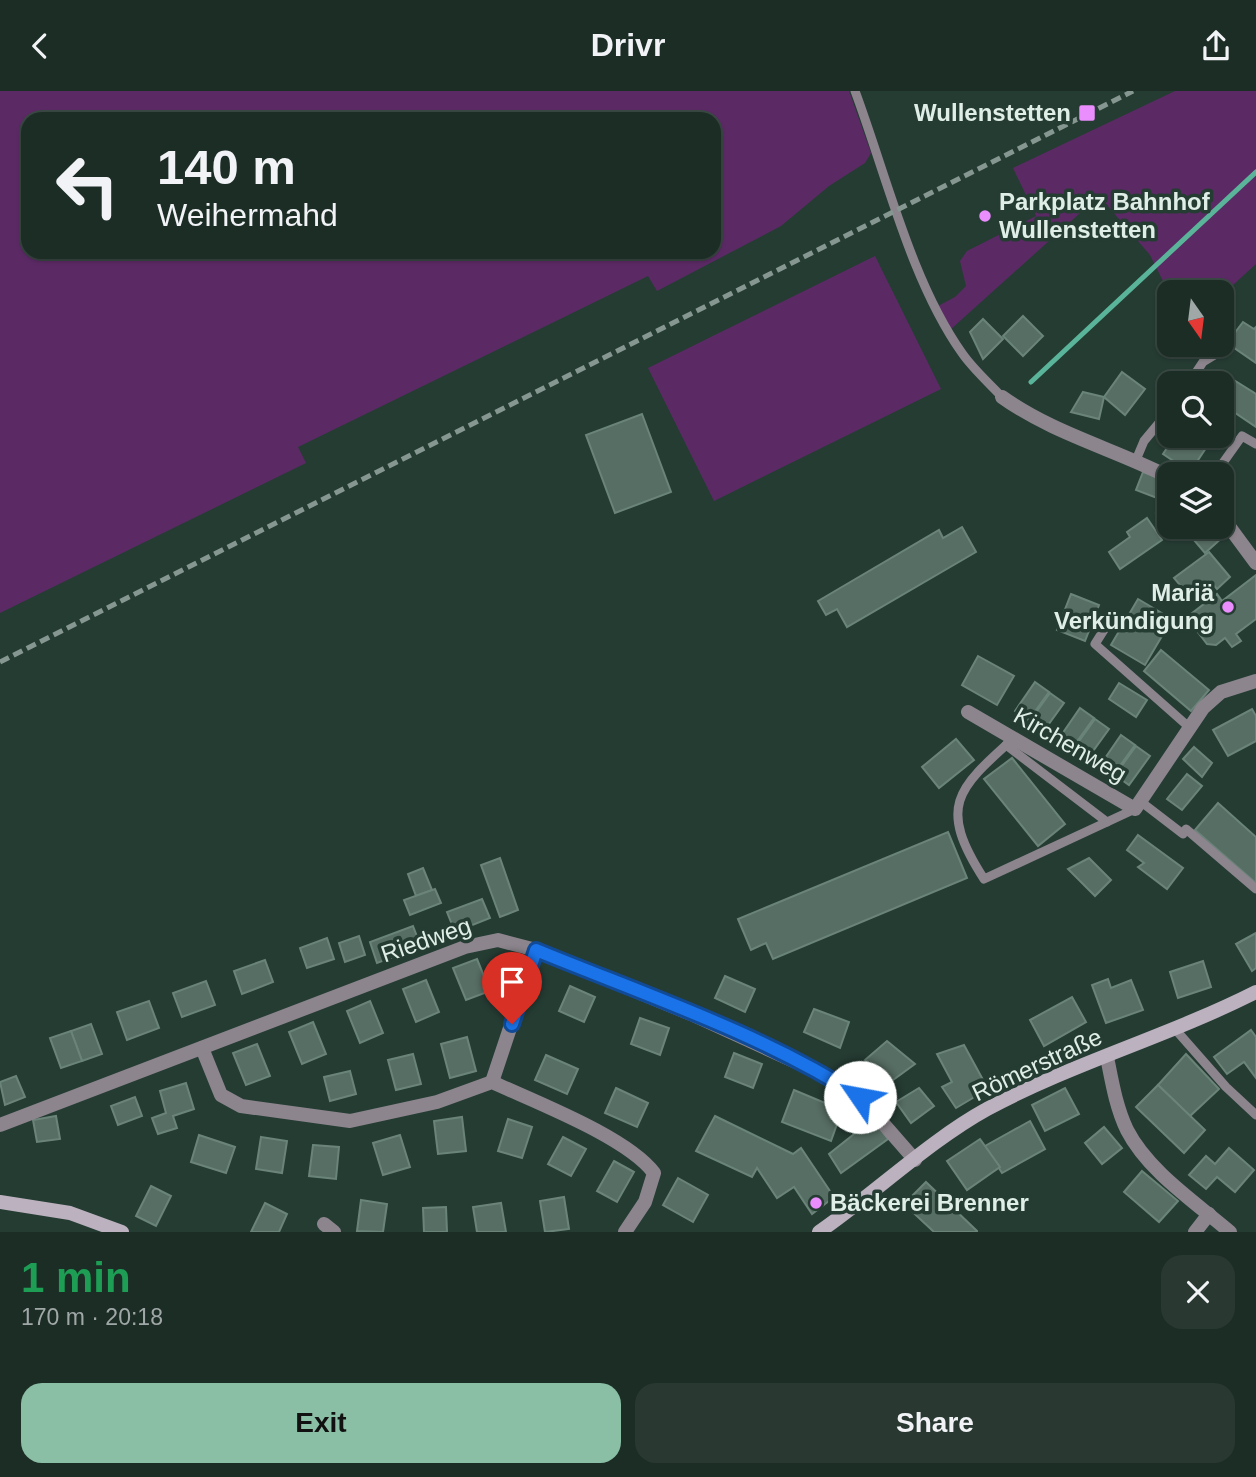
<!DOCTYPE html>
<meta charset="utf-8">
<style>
:root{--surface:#1c2d26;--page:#293932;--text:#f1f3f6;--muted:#a0a8a7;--line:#3a4943;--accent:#8abfa5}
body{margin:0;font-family:Arial,sans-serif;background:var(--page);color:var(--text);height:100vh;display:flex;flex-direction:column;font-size:26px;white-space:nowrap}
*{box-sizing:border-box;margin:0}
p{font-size:23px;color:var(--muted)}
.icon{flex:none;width:38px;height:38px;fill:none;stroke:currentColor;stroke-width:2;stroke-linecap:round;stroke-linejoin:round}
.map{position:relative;height:1141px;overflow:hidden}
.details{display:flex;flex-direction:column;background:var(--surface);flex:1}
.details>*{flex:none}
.top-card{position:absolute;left:21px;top:21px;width:700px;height:147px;border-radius:21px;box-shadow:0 2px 5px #0004,0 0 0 2px var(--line);background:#1c2d26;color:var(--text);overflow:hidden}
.needle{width:46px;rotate:166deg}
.fabs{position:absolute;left:1157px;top:189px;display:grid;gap:14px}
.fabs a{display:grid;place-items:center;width:77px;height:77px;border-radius:14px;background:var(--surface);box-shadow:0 2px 5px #0004,0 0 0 2px var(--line);font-size:35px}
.pin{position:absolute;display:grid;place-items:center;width:60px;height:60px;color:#fff;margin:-72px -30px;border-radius:50% 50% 50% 0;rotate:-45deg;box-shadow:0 0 7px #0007}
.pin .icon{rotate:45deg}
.me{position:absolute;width:77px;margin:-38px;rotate:303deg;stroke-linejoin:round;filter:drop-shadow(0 0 5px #0008)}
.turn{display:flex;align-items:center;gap:24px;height:147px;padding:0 21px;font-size:32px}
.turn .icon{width:91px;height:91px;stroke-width:2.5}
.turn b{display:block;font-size:49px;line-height:60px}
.round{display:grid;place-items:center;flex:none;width:74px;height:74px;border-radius:21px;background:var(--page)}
.head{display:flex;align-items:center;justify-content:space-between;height:119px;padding:0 21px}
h1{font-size:42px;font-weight:600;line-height:52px;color:#1e9e55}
.cta{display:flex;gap:14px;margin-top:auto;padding:14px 21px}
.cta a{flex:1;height:80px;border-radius:21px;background:var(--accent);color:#111;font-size:28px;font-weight:600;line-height:80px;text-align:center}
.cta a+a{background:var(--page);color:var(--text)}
header{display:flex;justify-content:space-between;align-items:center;height:91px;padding:0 21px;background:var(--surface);font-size:32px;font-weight:600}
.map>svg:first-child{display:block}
</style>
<header><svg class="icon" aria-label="back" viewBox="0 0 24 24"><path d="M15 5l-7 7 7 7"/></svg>Drivr<svg class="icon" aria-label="share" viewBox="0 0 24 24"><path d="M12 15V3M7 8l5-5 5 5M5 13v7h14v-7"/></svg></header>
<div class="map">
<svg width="1256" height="1141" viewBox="0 0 1256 1141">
<rect width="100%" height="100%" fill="#253c33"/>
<!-- green -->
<g fill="#5b2a65" fill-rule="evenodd">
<path d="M0 0H849L871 62 865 72 829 95 781 135 657 200 648 185 298 356 306 372 0 522ZM28 28H714V161H28Z"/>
<path d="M1175 0H1256V173L1222 204V201L1169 202 1150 164 1099 105 950 239 938 215 955 206 966 195 960 170 967 160 1036 125 1013 77Z"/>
<path d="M875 165 941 298 714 410 648 277Z"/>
</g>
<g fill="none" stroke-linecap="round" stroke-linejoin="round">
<!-- stream -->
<path stroke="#5ab499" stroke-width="5" d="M1031 291 1256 81"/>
</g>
<!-- building -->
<g fill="#576e64" stroke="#6b8479" stroke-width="2">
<path d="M1023 225 1043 245 1023 265 1003 245Z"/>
<path d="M983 228 1003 248 983 268 970 241Z"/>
<path d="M1243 231 1254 238 1256 236V272L1227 252Z"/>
<path d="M1122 281 1145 298 1125 324 1104 306Z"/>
<path d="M1229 286 1256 303V336L1222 313V297Z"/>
<path d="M1083 301 1104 306 1099 328 1071 321Z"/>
<path d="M642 323 671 401 615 422 586 344Z"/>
<path d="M1175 345H1214L1190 381 1163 363Z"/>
<path d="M1143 381 1164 389 1157 407 1136 399Z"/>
<path d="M1169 411V436H1214L1223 446 1205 462 1183 436 1174 443 1156 422Z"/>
<path d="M1147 427 1162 449 1120 478 1109 461 1130 446 1127 441Z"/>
<path d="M962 436 976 461 847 536 837 518 826 524 818 510 939 439 943 447Z"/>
<path d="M1209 461 1230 486 1217 498 1210 490 1190 506 1174 487Z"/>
<path d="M1256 484V528L1236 543 1241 550 1232 556 1225 547 1216 554 1207 553 1197 540 1199 532 1191 523 1217 503 1222 510Z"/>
<path d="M1071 503 1099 514 1085 550 1057 539Z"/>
<path d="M1138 508 1172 528 1145 574 1111 554Z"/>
<path d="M1161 559 1209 599 1191 620 1144 580Z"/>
<path d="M978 565 1014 585 997 614 962 594Z"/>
<path d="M1035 591 1049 601 1028 630 1015 620Z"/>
<path d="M1119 592 1147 609 1136 626 1109 608Z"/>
<path d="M1050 602 1064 612 1043 641 1029 631Z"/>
<path d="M1080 617 1094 627 1073 656 1060 646Z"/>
<path d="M1252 618 1256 625V650L1228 665 1213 639Z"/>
<path d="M1095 628 1109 638 1088 667 1074 657Z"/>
<path d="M1121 644 1135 654 1114 683 1101 673Z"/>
<path d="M956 648 974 669 939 697 922 676Z"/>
<path d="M1136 655 1150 665 1129 694 1115 684Z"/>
<path d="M1194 656 1212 672 1202 686 1183 668Z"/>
<path d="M1012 667 1065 733 1038 755 984 688Z"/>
<path d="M1187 683 1202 695 1182 719 1167 708Z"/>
<path d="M1218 712 1256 746V792L1195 739Z"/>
<path d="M948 741 967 787 773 868 766 852 751 859 738 828Z"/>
<path d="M1138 744 1183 777 1167 798 1138 776 1144 772 1127 759Z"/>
<path d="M500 767 518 819 500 826 481 774Z"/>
<path d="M1089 767 1111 789 1095 805 1068 778Z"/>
<path d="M423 777 432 799 416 805 408 783Z"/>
<path d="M435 798 441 812 410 824 404 809Z"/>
<path d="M482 808 490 827 455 841 447 821Z"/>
<path d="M413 835 421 856 377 872 370 851Z"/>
<path d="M1256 842V877L1252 880 1236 853Z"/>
<path d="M359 845 365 864 345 871 339 852Z"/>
<path d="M327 847 334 868 307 877 300 857Z"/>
<path d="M477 868 490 900 466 909 453 877Z"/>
<path d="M265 869 273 891 242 903 234 880Z"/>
<path d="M1203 870 1211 896 1178 907 1170 881Z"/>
<path d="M725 885 755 898 745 921 715 907Z"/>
<path d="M1108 888 1111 897 1131 889 1143 919 1106 932 1092 894Z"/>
<path d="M426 889 439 921 416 931 403 898Z"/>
<path d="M206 890 215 914 182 926 173 902Z"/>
<path d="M570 895 595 906 584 931 559 920Z"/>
<path d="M1072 906 1086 931 1044 955 1030 929Z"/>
<path d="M149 910 159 937 127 949 117 921Z"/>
<path d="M370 910 383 942 360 952 347 920Z"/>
<path d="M814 918 849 931 840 957 804 941Z"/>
<path d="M640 927 669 937 660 964 631 953Z"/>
<path d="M313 931 326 963 302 973 289 941Z"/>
<path d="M91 933 102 963 82 970 71 940Z"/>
<path d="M1251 939 1256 946V987L1244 971 1227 983 1214 966Z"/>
<path d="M71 940 82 970 61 977 50 947Z"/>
<path d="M467 946 476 980 450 987 441 953Z"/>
<path d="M887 950 915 973 889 992 865 969Z"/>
<path d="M257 953 270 985 246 994 233 962Z"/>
<path d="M964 954 988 998 956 1017 942 996 952 991 937 963Z"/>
<path d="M734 962 762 973 753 997 725 986Z"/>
<path d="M413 963 421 993 396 999 388 969Z"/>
<path d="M1186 963 1219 998 1190 1025 1158 994Z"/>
<path d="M546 964 578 978 567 1003 535 989Z"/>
<path d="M350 980 356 1003 330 1010 324 986Z"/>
<path d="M16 985 25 1006 5 1014 0 991Z"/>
<path d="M186 992 194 1018 173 1025 177 1037 158 1043 152 1027 166 1022 160 1000Z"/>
<path d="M1158 994 1205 1039 1184 1062 1136 1016Z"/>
<path d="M616 997 648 1012 637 1036 605 1022Z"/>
<path d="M919 997 934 1015 911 1032 896 1011Z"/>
<path d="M1065 997 1079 1023 1045 1040 1032 1014Z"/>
<path d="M794 999 842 1019 831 1050 782 1031Z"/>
<path d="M135 1006 142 1025 118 1034 111 1015Z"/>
<path d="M56 1025 60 1048 37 1051 33 1029Z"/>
<path d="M715 1025 793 1063 801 1057 834 1106 812 1123 794 1096 777 1107 757 1077 752 1086 696 1060Z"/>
<path d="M462 1026 466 1060 438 1063 434 1030Z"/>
<path d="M508 1028 532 1036 522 1067 498 1060Z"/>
<path d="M873 1028 888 1048 841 1082 829 1063Z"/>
<path d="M1030 1030 1045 1058 1002 1082 985 1055Z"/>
<path d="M1104 1036 1122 1057 1102 1073 1085 1052Z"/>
<path d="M199 1044 235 1056 226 1082 191 1071Z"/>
<path d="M400 1044 410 1076 383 1084 373 1052Z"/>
<path d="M261 1046 287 1050 282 1082 256 1078Z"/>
<path d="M563 1046 586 1058 571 1085 548 1073Z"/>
<path d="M980 1048 1000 1076 967 1099 947 1070Z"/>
<path d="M313 1054 339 1056 336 1088 309 1085Z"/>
<path d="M1229 1057 1254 1079 1235 1101 1217 1086 1206 1098 1189 1084 1206 1065 1215 1073Z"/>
<path d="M614 1070 634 1081 617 1111 597 1100Z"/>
<path d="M1142 1080 1178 1110 1159 1131 1124 1101Z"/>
<path d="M678 1087 708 1104 693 1131 663 1114Z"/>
<path d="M926 1091 977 1140V1141H934L904 1113Z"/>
<path d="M151 1095 171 1105 156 1135 136 1125Z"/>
<path d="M564 1106 569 1138 545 1141 540 1110Z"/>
<path d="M361 1109 387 1113 383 1141 357 1140Z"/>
<path d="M265 1112 287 1123 279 1141H251Z"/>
<path d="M501 1112 506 1141H477L473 1116Z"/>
<path d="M446 1116 447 1141H424L423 1117Z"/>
</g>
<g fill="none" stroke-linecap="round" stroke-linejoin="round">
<!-- service -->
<g stroke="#8c858d" stroke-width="9">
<path d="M855 0C886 83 911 190 962 262 973 278 989 292 1002 306"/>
<path d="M1189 292 1203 271 1218 262"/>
<path d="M1136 369 1144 350 1169 320"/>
<path d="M1215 383 1242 345 1256 353"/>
<path d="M1107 534 1095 553 1190 637"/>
<path d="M1014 647C957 698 937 715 984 788L1135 718"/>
<path d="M1006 654 1107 731"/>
<path d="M1140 710 1183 743 1186 738 1256 798"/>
<path d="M1175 938 1226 996 1256 1024"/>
</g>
<!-- minor -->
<g stroke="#8c858d" stroke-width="14">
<path d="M1002 306C1052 342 1114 358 1169 386"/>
<path d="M1222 426 1256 472"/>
<path d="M968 621 1135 718 1203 617 1221 601 1256 590"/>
<path d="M202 957 221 1004 241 1015 350 1030 437 1011 492 991C535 1011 627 1046 654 1082L645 1111 625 1141"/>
<path d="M492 991 536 859"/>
<path d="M0 1034 465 856 498 849 536 859 691 923 831 987 860 1006 915 1069"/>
<path d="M324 1133 334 1141"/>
<path d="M1195 1141 1209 1123"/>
</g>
<!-- tertiary -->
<path stroke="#8c858d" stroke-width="14" d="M1107 966C1112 991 1116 1016 1127 1039 1148 1080 1195 1111 1230 1141"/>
<!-- secondary -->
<g stroke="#bcb1be" stroke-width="14">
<path d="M0 1111 70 1122 122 1141"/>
<path d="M819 1141C874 1103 929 1050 987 1018 1073 972 1169 945 1256 901"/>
</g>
<!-- rail -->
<path stroke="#859790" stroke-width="5" stroke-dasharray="10 5" stroke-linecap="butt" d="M0 571 1133 0"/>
</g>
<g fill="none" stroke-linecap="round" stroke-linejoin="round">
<!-- route casing -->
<g stroke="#114b97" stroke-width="18">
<path id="route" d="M512 933 536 859C643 903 763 943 860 1006"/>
</g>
<!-- route -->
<use href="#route" stroke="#1a73e8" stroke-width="12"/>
</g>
<!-- markers -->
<g fill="#ea8dfd" stroke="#253c33" stroke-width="2.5">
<rect x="1078" y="13" width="18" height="18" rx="3.5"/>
<circle cx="985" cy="125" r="7"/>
<circle cx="1228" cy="516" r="7"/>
<circle cx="816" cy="1112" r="7"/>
</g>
<g text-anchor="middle" stroke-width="7" stroke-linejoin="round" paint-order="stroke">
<!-- poi labels -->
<g font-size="24" font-weight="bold" fill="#e0eee8" stroke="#253c33" text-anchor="end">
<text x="1071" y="30">Wullenstetten</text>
<text x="999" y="119" text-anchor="start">Parkplatz Bahnhof<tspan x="999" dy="28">Wullenstetten</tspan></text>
<text x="1214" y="510">Mariä<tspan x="1214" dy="28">Verkündigung</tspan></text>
<text x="830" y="1120" text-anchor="start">Bäckerei Brenner</text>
</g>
<!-- street labels -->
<g font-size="24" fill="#e0eee8" stroke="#253c33">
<text transform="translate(1070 654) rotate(30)" y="8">Kirchenweg</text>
<text transform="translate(426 849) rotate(-19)" y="8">Riedweg</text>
<text transform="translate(1037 974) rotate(-25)" y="8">Römerstraße</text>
</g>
</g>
</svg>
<div class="fabs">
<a><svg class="needle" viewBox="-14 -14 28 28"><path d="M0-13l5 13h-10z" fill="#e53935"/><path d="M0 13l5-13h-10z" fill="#a0a8a7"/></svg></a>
<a><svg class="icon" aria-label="search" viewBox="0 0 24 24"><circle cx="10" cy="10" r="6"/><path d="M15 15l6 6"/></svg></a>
<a><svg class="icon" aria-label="layers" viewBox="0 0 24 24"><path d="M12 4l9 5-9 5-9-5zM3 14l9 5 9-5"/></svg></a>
</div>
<div class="pin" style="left:512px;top:933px;background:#d93025"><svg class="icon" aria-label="arrive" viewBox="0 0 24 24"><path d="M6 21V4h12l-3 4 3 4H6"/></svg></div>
<svg class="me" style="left:860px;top:1006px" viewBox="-20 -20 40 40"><circle r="19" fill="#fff"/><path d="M0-13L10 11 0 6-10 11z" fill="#1a73e8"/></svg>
<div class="top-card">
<div class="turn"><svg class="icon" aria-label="left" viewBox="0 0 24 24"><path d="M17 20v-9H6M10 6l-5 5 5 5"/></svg><div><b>140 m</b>Weihermahd</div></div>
</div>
</div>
<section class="details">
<div class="head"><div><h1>1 min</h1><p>170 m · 20:18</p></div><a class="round"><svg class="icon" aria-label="close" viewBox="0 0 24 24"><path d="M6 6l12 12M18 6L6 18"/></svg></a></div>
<div class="cta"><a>Exit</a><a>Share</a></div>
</section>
